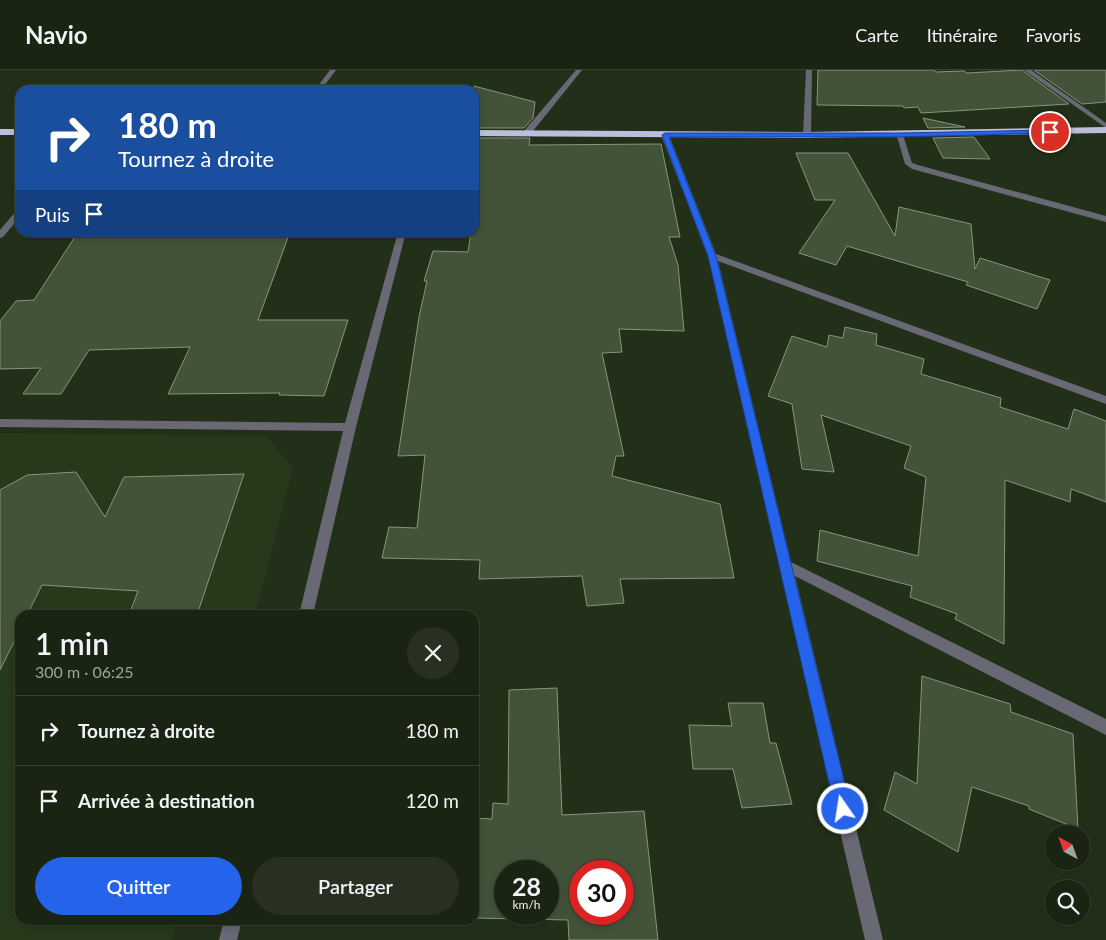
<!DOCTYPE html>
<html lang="fr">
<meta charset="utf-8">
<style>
:root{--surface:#1a2413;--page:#273021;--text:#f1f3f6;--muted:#9fa4a0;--line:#384133;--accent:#2563eb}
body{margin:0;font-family:Lato,sans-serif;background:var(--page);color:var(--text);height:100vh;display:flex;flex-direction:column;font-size:19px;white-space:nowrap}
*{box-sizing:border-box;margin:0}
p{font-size:16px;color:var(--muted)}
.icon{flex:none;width:28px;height:28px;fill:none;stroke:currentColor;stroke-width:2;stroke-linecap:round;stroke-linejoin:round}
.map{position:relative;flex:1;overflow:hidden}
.panel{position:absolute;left:15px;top:540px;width:464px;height:315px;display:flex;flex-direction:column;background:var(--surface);border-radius:15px;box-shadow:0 2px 8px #0003,0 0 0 1px var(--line)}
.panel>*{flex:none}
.top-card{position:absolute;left:15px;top:15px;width:464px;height:152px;border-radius:15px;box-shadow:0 2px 8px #0003,0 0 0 1px var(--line);background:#1a4fa0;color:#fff;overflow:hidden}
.needle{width:32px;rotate:319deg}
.buttons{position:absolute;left:1045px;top:755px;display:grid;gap:10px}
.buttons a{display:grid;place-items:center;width:45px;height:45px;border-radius:50%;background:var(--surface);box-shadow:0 2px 8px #0003,0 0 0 1px var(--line);font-size:25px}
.speed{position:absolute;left:494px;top:790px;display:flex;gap:10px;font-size:25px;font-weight:700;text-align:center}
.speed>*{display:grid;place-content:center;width:65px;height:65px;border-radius:50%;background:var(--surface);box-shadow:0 2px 8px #0003,0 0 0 1px var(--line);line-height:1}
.speed small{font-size:12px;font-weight:400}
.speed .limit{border:8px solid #d22;background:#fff;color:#111}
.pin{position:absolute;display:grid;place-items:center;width:42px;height:42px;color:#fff;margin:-21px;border:2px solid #fff;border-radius:50%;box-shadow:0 1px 5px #0007}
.me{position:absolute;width:55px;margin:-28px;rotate:347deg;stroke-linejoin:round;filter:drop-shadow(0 0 4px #0008)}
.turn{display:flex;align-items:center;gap:18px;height:105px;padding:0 20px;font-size:22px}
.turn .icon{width:65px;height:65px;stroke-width:2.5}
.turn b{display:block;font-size:35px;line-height:42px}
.then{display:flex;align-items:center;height:48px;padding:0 20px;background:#0003;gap:10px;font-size:19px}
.round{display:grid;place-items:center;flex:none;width:52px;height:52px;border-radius:26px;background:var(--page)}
.overview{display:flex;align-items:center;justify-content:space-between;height:85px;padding:0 20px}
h1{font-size:30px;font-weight:600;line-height:38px}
.cta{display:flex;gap:10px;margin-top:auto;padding:10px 20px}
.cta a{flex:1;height:58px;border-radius:30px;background:var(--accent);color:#fff;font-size:20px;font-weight:600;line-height:58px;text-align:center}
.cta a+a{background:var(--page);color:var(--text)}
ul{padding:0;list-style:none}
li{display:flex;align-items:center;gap:15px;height:70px;padding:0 20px;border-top:1px solid var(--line)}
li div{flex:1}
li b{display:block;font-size:19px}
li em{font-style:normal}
header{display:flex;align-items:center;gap:30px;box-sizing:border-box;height:70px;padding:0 25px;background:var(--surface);border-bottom:1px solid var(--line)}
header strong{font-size:24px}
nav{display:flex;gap:28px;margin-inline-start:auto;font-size:18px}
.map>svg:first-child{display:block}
</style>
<header>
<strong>Navio</strong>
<nav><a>Carte</a><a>Itinéraire</a><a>Favoris</a></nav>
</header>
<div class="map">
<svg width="1106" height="870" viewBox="0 0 1106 870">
<rect width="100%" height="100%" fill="#223019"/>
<!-- built -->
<path fill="#27391b" d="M0 363 266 366 293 398 255 545H20V850H177L172 870H0Z"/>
<!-- building -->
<g fill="#43533a" stroke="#85977b" fill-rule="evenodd">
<path d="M818 0H934L936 2 964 1 967 3 1022 0 1069 34 921 43 918 37 904 38 903 36 817 35Z"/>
<path d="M1034 0H1106V32L1082 34Z"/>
<path d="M474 16 535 32 533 48 524 58H474Z"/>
<path d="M923 48 965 57 928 58Z"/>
<path d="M974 67 990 89 943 88 933 68Z"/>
<path d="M474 68H530L529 75 661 74 680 167H669L678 195 684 261 619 259 622 282 602 283 624 386H616L612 406 720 434 734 508 620 509 624 533 587 536 582 506 479 509 480 490 382 488 389 457 417 458 425 385 398 386 419 247 427 211H424L433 181 468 182 471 162H474Z"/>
<path d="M796 83H848L895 166 899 137 971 154 975 199 980 188 1050 210 1037 239 966 215 968 212 847 176 836 195 799 183 835 130H815Z"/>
<path d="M78 162H290L258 250H348L324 326 279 325 280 323 168 324 190 277 89 280 61 324H23L41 298 0 299V251L16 231 34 230Z"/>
<path d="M845 257 877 264 876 275 924 289 921 304 1001 328 1000 337 1068 359 1074 339 1106 351V432L1071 419 1070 432 1005 410 1004 574 955 549 957 544 910 527 912 516 817 491 820 460 918 486 926 407 904 398 911 376 821 345 834 402 802 399 792 334 768 326 792 266 827 277 829 265 843 268Z"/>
<path d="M76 402 105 447 124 407 244 404 197 545H129L138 521 42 515 27 545H20V560L0 600V420L27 405Z"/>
<path d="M922 606 1010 634 1011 642 1073 664 1078 759 1029 739V736L972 717 958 782 884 740 895 702 917 714Z"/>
<path d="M557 618 562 745 644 741 658 870H569L568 850 474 848V748L492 749 493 733 508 734 509 620ZM505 801H548V844H505ZM580 801H622V844H580Z"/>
<path d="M728 633H763L770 673H776L792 734 742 738 733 699H693L689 655 732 656Z"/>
</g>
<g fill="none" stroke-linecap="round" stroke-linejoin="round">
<!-- minor -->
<g fill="#696875" fill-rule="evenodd">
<path d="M330 0H336L321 20H315Z"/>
<path d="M576 0H582L529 66H523V62Z"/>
<path d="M806 0H812L811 65 807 67 803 65Z"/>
<path d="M1024 0H1031L1106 53V58Z"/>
<path d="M662 63 669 65 716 184 1106 326V334L718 191 791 492 1106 649V665L795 506 883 870H865L708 186 661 65Z"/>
<path d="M896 63 903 65 912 93 918 95 1106 146V152L912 99 905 94Z"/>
<path d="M20 139V147L3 167 0 168V160L17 140Z"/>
<path d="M398 162H406L356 357 313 545H299L343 361 0 357V349L345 353Z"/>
<path d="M224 850H242L237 870H219Z"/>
</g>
<!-- highway -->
<g fill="#bfbddd" fill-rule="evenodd">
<path d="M1106 57V63L807 68 474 66V60L807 62Z"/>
<rect x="0" y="59" width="20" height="6"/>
</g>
</g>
<!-- route -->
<path fill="#2563eb" stroke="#184099" d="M1050 60 1053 62 1052 63 899 67H669L716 186 851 739 849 744 843 747 838 744 835 739 708 186 662 65 665 63H899Z"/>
</svg>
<div class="buttons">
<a><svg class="needle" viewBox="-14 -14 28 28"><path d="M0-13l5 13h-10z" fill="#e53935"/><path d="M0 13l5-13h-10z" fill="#9fa4a0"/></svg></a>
<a><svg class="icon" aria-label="search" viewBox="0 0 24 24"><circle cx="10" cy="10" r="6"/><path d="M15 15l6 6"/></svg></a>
</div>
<div class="speed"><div>28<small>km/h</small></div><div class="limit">30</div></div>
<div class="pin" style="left:1050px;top:62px;background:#d93025"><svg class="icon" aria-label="arrive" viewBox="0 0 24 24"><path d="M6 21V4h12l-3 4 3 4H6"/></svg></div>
<svg class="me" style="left:843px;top:739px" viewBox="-20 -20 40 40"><circle r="17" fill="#2563eb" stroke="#fff" stroke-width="3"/><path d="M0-11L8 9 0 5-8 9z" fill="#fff"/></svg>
<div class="top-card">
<div class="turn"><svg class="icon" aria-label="right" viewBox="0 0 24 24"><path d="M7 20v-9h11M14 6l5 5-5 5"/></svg><div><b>180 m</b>Tournez à droite</div></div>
<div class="then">Puis<svg class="icon" aria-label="arrive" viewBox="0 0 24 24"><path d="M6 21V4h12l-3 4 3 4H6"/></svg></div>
</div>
<section class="panel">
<div class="overview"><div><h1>1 min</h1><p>300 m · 06:25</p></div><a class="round"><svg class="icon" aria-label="close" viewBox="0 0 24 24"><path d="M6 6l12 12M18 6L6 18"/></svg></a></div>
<ul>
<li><svg class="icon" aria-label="right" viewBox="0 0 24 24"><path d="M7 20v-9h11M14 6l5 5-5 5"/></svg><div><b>Tournez à droite</b></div><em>180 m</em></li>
<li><svg class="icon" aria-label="arrive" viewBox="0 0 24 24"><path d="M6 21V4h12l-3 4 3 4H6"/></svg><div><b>Arrivée à destination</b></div><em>120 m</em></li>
</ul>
<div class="cta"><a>Quitter</a><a>Partager</a></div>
</section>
</div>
